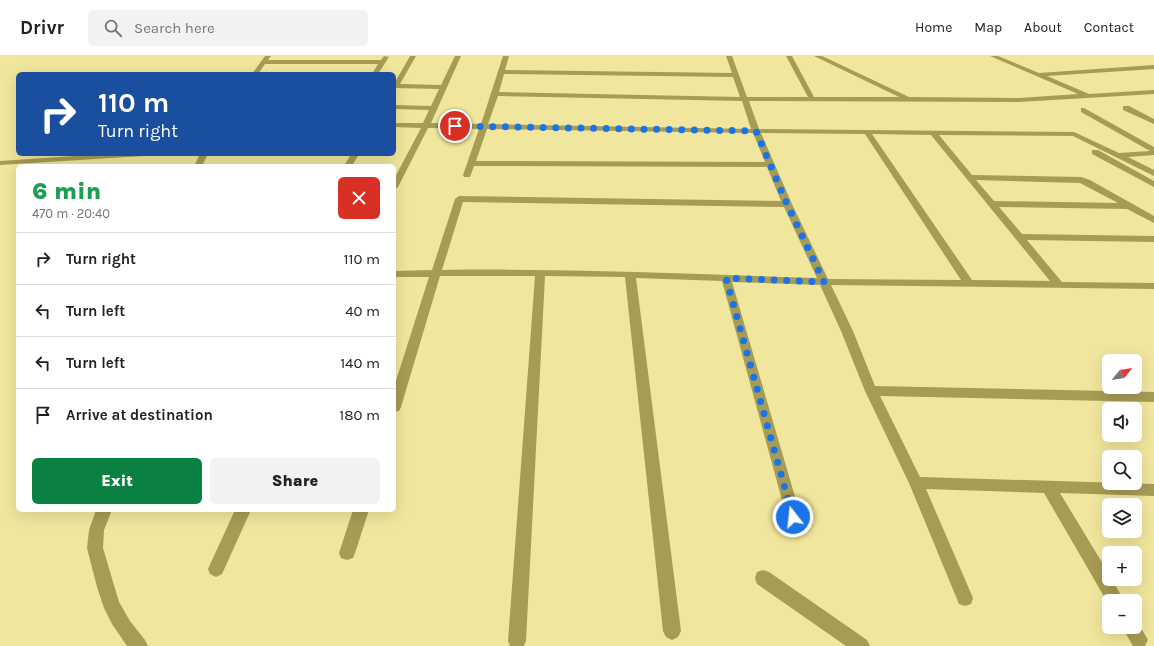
<!DOCTYPE html>
<meta charset="utf-8">
<style>
:root{--surface:#fff;--page:#f2f2f2;--text:#202124;--muted:#757577;--line:#e0e0e0;--accent:#0b8043}
body{margin:0;font-family:Karla,sans-serif;background:var(--page);color:var(--text);height:100vh;display:flex;flex-direction:column;font-size:15px;white-space:nowrap}
*{box-sizing:border-box;margin:0}
p{font-size:13px;color:var(--muted)}
.icon{flex:none;width:22px;height:22px;fill:none;stroke:currentColor;stroke-width:2;stroke-linecap:round;stroke-linejoin:round}
.map{position:relative;flex:1;overflow:hidden}
.details{position:absolute;left:16px;top:108px;width:380px;height:348px;display:flex;flex-direction:column;background:var(--surface);border-radius:6px;box-shadow:0 4px 16px #0002}
.details>*{flex:none}
.guide{position:absolute;left:16px;top:16px;width:380px;height:84px;border-radius:6px;box-shadow:0 4px 16px #0002;background:#1a4fa0;color:#fff;overflow:hidden}
.needle{width:26px;rotate:60deg}
.buttons{position:absolute;left:1102px;top:298px;display:grid;gap:8px}
.buttons a{display:grid;place-items:center;width:40px;height:40px;border-radius:6px;background:var(--surface);box-shadow:0 4px 16px #0002;font-size:20px}
.pin{position:absolute;display:grid;place-items:center;width:34px;height:34px;color:#fff;margin:-17px;border:2px solid #fff;border-radius:50%;box-shadow:0 1px 4px #0007}
.me{position:absolute;width:44px;margin:-22px;rotate:344deg;stroke-linejoin:round;filter:drop-shadow(0 0 3px #0008)}
.turn{display:flex;align-items:center;gap:14px;height:84px;padding:0 16px;font-size:18px}
.turn .icon{width:52px;height:52px;stroke-width:2.5}
.turn b{display:block;font-size:28px;line-height:34px}
.round{display:grid;place-items:center;flex:none;width:42px;height:42px;border-radius:6px;background:var(--page)}
.head{display:flex;align-items:center;justify-content:space-between;height:68px;padding:0 16px}
h1{font-size:24px;font-weight:800;line-height:30px;color:#1e9e55}
.action{display:flex;gap:8px;margin-top:auto;padding:8px 16px}
.action a{flex:1;height:46px;border-radius:6px;background:var(--accent);color:#fff;font-size:16px;font-weight:800;line-height:46px;text-align:center}
.action a+a{background:var(--page);color:var(--text)}
ul{padding:0;list-style:none}
li{display:flex;align-items:center;gap:12px;height:52px;padding:0 16px;border-top:1px solid var(--line)}
li div{flex:1}
li b{display:block;font-size:15px}
li em{font-style:normal}
header{display:flex;align-items:center;gap:24px;box-sizing:border-box;height:56px;padding:0 20px;background:var(--surface);border-bottom:1px solid var(--line)}
header strong{font-size:19px}
nav{display:flex;gap:22px;margin-inline-start:auto;font-size:14px}
.search{width:280px;height:36px;background:var(--page);display:flex;align-items:center;gap:10px;box-sizing:border-box;padding:0 14px;border-radius:6px;color:var(--muted);font-size:15px}
.map>svg:first-child{display:block}
</style>
<header>
<strong>Drivr</strong>
<div class="search"><svg class="icon" aria-label="search" viewBox="0 0 24 24"><circle cx="10" cy="10" r="6"/><path d="M15 15l6 6"/></svg>Search here</div>
<nav><a>Home</a><a>Map</a><a>About</a><a>Contact</a></nav>
</header>
<div class="map">
<svg width="1154" height="590" viewBox="0 0 1154 590">
<rect width="100%" height="100%" fill="#f1e69d"/>
<g fill="none" stroke-linecap="round" stroke-linejoin="round">
<!-- street -->
<g fill="#a79c54" fill-rule="evenodd">
<path d="M265 0H271L268 4H381L384 0 389 1 378 18H372L378 8H265L258 18H252Z"/>
<path d="M410 0H416L400 28 441 29 455 0H461L431 67 481 68 503 0H509L505 14 732 17 726 0H732L747 41H808L786 0H792L814 41H899L814 0H822L909 41 1019 42 1078 38 990 0H998L1039 17 1154 9V13L1047 20 1089 38 1154 34V38L1019 46 749 45 759 73 1074 76 1119 97 1150 95 1081 56V52H1084L1154 91V99L1128 101 1154 114V120L1073 80 939 79 972 119 1081 121 1090 124 1154 160V167L1127 153 999 151 1022 178 1154 180V186L1027 184 1062 226 1154 227V233L831 229 853 275 875 330 1154 336V346L880 340 920 421 1154 428V440L1060 437 1109 518V523H1112L1124 545H1109V549L1044 437 926 433 973 542 971 548 965 550 959 548 909 427 865 335 841 275 820 229 732 226 801 461 798 466 793 468 788 466 722 225 636 222 681 575 678 581 672 584 666 581 663 575 625 221 545 220 526 585 524 590H510L508 585 535 220H440L401 351 399 355 394 356V331L429 221H394V215L432 214 455 143 459 140 781 145 767 111 474 110 470 121H464L463 119 479 73 428 72 398 131 394 134V123L421 72 394 71V67H423L429 54 394 53V49L431 50 439 33 394 32V28ZM504 18 733 21 740 41 499 36ZM498 40 742 45 751 73 488 68ZM487 73 753 77 765 106 476 105ZM761 77 865 78 961 224 828 223 792 148ZM872 78 931 79 1050 225 972 224ZM976 124 1080 127 1118 147 994 145ZM463 146 784 151 817 222C692 218 567 212 442 214Z"/>
<path d="M1123 50H1129L1154 63V68L1123 54Z"/>
<path d="M1092 94H1098L1154 125V131L1092 98Z"/>
<path d="M104 98H147L143 100 0 109V105Z"/>
<path d="M200 98H208L202 110H194Z"/>
<path d="M351 98H359L352 110H344Z"/>
<path d="M96 454H112L104 474 103 492 119 546 130 565 145 584 148 590H127L112 568 104 552 97 531 87 492 89 474Z"/>
<path d="M235 454H251L222 518 216 521 210 518 208 513Z"/>
<path d="M353 454H369L355 497 353 502 347 504 341 502 339 497Z"/>
<path d="M763 514 769 516 867 584 870 590H846L757 528 755 522 757 516Z"/>
<path d="M1135 564 1137 565 1148 584 1145 590H1133L1122 571H1135Z"/>
</g>
</g>
<g fill="none" stroke-linecap="round" stroke-linejoin="round">
<!-- route -->
<path stroke="#1a73e8" stroke-width="7" stroke-dasharray="0 12.6" d="M455 70 756 75 787 148 824 226 726 222 793 461"/>
</g>
</svg>
<div class="buttons">
<a><svg class="needle" viewBox="-14 -14 28 28"><path d="M0-13l5 13h-10z" fill="#e53935"/><path d="M0 13l5-13h-10z" fill="#757577"/></svg></a>
<a><svg class="icon" aria-label="sound" viewBox="0 0 24 24"><path d="M4 9h4l5-4v14l-5-4H4zM17 9q2 3 0 6"/></svg></a>
<a><svg class="icon" aria-label="search" viewBox="0 0 24 24"><circle cx="10" cy="10" r="6"/><path d="M15 15l6 6"/></svg></a>
<a><svg class="icon" aria-label="layers" viewBox="0 0 24 24"><path d="M12 4l9 5-9 5-9-5zM3 14l9 5 9-5"/></svg></a>
<a>+</a>
<a>−</a>
</div>
<div class="pin" style="left:455px;top:70px;background:#d93025"><svg class="icon" aria-label="arrive" viewBox="0 0 24 24"><path d="M6 21V4h12l-3 4 3 4H6"/></svg></div>
<svg class="me" style="left:793px;top:461px" viewBox="-20 -20 40 40"><circle r="17" fill="#1a73e8" stroke="#fff" stroke-width="3"/><path d="M0-11L8 9 0 5-8 9z" fill="#fff"/></svg>
<div class="guide">
<div class="turn"><svg class="icon" aria-label="right" viewBox="0 0 24 24"><path d="M7 20v-9h11M14 6l5 5-5 5"/></svg><div><b>110 m</b>Turn right</div></div>
</div>
<section class="details">
<div class="head"><div><h1>6 min</h1><p>470 m · 20:40</p></div><a class="round" style="background:#d93025;color:#fff"><svg class="icon" aria-label="close" viewBox="0 0 24 24"><path d="M6 6l12 12M18 6L6 18"/></svg></a></div>
<ul>
<li><svg class="icon" aria-label="right" viewBox="0 0 24 24"><path d="M7 20v-9h11M14 6l5 5-5 5"/></svg><div><b>Turn right</b></div><em>110 m</em></li>
<li><svg class="icon" aria-label="left" viewBox="0 0 24 24"><path d="M17 20v-9H6M10 6l-5 5 5 5"/></svg><div><b>Turn left</b></div><em>40 m</em></li>
<li><svg class="icon" aria-label="left" viewBox="0 0 24 24"><path d="M17 20v-9H6M10 6l-5 5 5 5"/></svg><div><b>Turn left</b></div><em>140 m</em></li>
<li><svg class="icon" aria-label="arrive" viewBox="0 0 24 24"><path d="M6 21V4h12l-3 4 3 4H6"/></svg><div><b>Arrive at destination</b></div><em>180 m</em></li>
</ul>
<div class="action"><a>Exit</a><a>Share</a></div>
</section>
</div>
